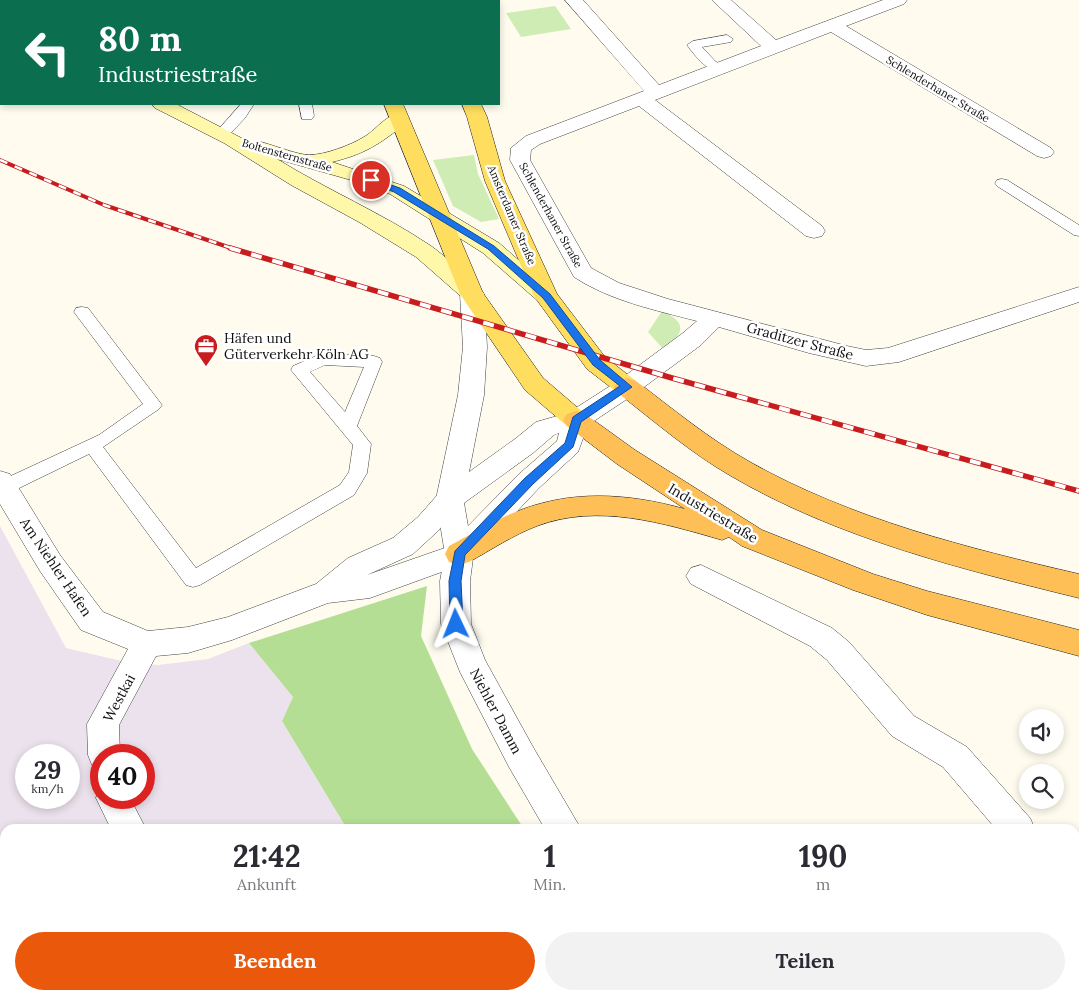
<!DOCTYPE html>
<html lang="de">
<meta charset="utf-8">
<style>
:root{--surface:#fff;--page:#f2f2f3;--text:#2b2b33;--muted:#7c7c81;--accent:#ea580c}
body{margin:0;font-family:Lora,serif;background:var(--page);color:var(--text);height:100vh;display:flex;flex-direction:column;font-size:19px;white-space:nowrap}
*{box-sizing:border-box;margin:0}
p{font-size:16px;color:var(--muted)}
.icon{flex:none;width:28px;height:28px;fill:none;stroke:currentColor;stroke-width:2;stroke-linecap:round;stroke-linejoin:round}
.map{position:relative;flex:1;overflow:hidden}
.side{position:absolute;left:0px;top:824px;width:1080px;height:176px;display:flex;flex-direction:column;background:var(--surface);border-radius:15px 15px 0 0;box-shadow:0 2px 8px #0003}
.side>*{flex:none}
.banner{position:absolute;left:0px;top:0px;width:500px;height:105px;box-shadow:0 2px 8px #0003;background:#0b6e4f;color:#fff;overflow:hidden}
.tools{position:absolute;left:1019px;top:709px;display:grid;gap:10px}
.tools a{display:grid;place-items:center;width:45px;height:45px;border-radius:50%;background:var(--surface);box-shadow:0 2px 8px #0003;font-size:25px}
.speed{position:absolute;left:15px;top:744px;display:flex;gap:10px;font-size:25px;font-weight:700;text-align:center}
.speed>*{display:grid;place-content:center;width:65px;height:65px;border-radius:50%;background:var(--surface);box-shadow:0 2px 8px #0003;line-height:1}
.speed small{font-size:12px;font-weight:400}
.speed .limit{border:8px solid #d22;background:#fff;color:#111}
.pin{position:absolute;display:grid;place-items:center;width:42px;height:42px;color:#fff;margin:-21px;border:2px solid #fff;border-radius:50%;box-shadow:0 1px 5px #0007}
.me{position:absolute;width:55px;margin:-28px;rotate:358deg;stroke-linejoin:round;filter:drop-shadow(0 0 4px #0008)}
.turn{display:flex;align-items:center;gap:18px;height:105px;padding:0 15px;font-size:22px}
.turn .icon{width:65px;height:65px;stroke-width:2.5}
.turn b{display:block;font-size:35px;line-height:42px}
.eta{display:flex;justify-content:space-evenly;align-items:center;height:85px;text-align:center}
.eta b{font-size:30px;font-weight:700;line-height:35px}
.button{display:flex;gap:10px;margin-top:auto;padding:10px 15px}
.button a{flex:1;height:58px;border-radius:30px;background:var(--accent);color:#fff;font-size:20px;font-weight:700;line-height:58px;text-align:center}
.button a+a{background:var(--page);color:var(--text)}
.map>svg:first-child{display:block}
</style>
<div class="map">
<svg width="1079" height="999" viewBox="0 0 1079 999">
<rect width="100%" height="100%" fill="#fffcef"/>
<!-- industrial -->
<path fill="#ece2ed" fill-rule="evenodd" d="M0 526 66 648 126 662 158 665 208 659 249 643 293 697 282 721 347 829H5V995H448L451 999H0ZM26 755H69V798H26ZM101 755H144V798H101Z"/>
<!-- green -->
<g fill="#d0ecb5">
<path d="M555 6 571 29 521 37 506 13Z"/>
<path d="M474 155 478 174 499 219 481 222 453 206 433 160Z"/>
<path d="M662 311C689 323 683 334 664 350L648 332Z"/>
</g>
<!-- forest -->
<g fill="#b3de94">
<path d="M427 586 421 636 472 749 524 829H347L282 721 293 697 249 643Z"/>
<path d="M448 995H633L635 999H451Z"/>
</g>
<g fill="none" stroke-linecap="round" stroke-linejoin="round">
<!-- service casing -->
<g stroke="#414141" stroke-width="1">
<g id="service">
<path d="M727 35 733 39 731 42 702 47 715 61 726 69 724 72C710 75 695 56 687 45L693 41Z"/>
<path d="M241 104H254L245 118 227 137H217L215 134 217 131Z"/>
<path d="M299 104H312L314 116 312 119H302Z"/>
<path d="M1002 179 1007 180 1079 225V236L1074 235 997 186 995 183 997 180Z"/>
<path d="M82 307 88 308 162 405 159 409 103 447 196 568 340 485 349 472 353 445 291 370 293 366 323 353 374 356 380 358 382 362 357 426 371 444 367 473 354 495 200 585 193 587 186 585 89 454 11 492 4 494 0 493V481L99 435 143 404 74 312 76 308ZM325 365 364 367 345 412 310 372Z"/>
</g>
</g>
<!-- minor casing -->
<g stroke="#414141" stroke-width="1">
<g id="minor">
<path d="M565 0H583L659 85 761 46 712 0H731L776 40 883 0H907L904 4 846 26 1051 148 1054 152 1051 156 1044 158 1037 156 831 32 655 100 822 226 825 231 822 236 814 238 806 236 639 106 540 144 531 150 530 160 591 268 619 283 668 299 847 346 866 350 888 348 1079 287V302L899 362 866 366 809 353 719 327 701 345 636 393 627 396 618 393 614 387 618 381 683 333 697 321C655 310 611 301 574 277L510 160 511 148 526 136 644 91Z"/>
<path d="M0 471 10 474 60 555 103 612 148 631 188 627 228 617 316 584 348 558 393 538 418 517 440 492 450 489 460 492 464 499 438 531 413 554 367 575 459 543 469 546 473 554 469 562 370 598 328 603 232 640 188 653 156 656 119 725 120 755H101V769L92 765 88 755 87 724 128 649 81 630 40 571 0 504Z"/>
<path d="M701 565 832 628 849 642 914 716 967 747 1030 818 1035 829H996L943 767 892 736 827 660 810 646 691 584 686 576 691 568Z"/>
<path d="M101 787V798H130L146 829H111L96 798Z"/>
<path d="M1075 878 1079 879V917L1075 916Z"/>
<path d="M194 995H232L234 999H196Z"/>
</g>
</g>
<!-- tertiary casing -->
<g stroke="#414141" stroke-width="1">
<g id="tertiary">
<path d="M472 287 480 289 484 294 487 347 484 395 469 472 515 439 536 422 568 413 618 381 627 378 636 381 640 387 636 393 588 425 578 452 539 488 473 558 470 581 471 624 485 660 533 747 581 829H545L509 767 460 672 441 624 440 581 445 554 436 499 458 395 463 347 460 294 464 289ZM559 433 557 441 519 474 468 526 464 503 533 453 554 435Z"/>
<path d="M653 995H692L694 999H655Z"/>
</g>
</g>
<!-- secondary casing -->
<g stroke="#303030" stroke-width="1">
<g id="secondary">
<rect x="0" y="11" width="1" height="10"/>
<path d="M152 104H176L253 144 261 142C273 145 298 155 309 155 325 155 351 145 364 137 378 129 388 110 406 115L409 119 406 123C380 144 365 154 332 162L404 186 499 243 554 291 558 296 554 301 546 303 538 301 483 253 390 194 351 180 277 159C327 190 382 213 431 246 448 258 464 275 480 289L484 294 480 299 472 301 464 299 416 257 359 222 291 185 224 143 155 108Z"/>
</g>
</g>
<!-- primary casing -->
<g stroke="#1f1f1f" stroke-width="1">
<g id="primary">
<path d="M342 0H360V1H343Z"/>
<path d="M408 0H426L427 1H409Z"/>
<path d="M384 104H403L483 293 543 378 585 414 589 420 585 426 576 429 567 426 525 390 460 294Z"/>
<path d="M462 104H481L487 117 505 181 557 294 605 357 636 381 640 387 636 393 627 396 618 393 587 369 534 296 485 181 467 117Z"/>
</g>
</g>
<!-- trunk casing -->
<g stroke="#1f1f1f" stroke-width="1">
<g id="trunk">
<path d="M627 378 636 381C673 409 709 439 750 462 851 519 967 548 1079 574V598C961 569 837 538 731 476 691 453 655 422 618 393L614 387 618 381Z"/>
<path d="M576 411 585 414 635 450 762 530 873 574 927 591 1079 630V656L927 615 853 590 742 546 729 537 722 540C663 523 598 503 537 526 513 535 491 550 469 562L459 565 449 562 445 554 449 546C470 535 491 522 513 513 570 489 627 493 685 509L617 464 567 426 563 420 567 414Z"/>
</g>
</g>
<!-- service -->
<use href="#service" fill="#fff" fill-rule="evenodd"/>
<!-- minor -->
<use href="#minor" fill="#fff" fill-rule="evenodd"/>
<!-- tertiary -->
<use href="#tertiary" fill="#fff" fill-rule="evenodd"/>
<!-- secondary -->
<use href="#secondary" fill="#fff8aa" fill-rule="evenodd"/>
<!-- primary -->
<use href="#primary" fill="#ffdd5f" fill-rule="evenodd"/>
<!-- trunk -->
<use href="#trunk" fill="#fec056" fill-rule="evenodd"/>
<!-- rail-far1 casing -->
<g stroke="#c81c1f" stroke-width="4">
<path id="rail-far1" d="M0 160 104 205 234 249"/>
</g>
<!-- rail casing -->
<g stroke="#c81c1f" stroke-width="5.5">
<path id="rail" d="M230 248 672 378 1079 491"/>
</g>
<!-- rail-far1 -->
<use href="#rail-far1" stroke="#fff" stroke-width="2.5" stroke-dasharray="8" stroke-linecap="butt"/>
<!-- rail -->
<use href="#rail" stroke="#fff" stroke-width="4" stroke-dasharray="11" stroke-linecap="butt"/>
</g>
<!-- route -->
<path fill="#1a73e8" stroke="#114b97" d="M371 178 400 188 494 246 550 294 600 360 632 387 581 422 573 447 533 484 465 555 461 581 463 624 461 628H452L450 624 449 581 455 551 525 478 565 443 573 417 620 386 593 365 543 298 488 249 394 192 368 182 367 180Z"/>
<!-- icons -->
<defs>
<g id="office-pin" transform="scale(1.25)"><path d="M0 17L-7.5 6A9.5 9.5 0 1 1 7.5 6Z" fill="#c81c1f" stroke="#fff"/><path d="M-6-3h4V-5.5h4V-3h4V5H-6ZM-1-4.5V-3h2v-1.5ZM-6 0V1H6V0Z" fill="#fff"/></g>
</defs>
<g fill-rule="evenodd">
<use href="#office-pin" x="206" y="346"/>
</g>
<g text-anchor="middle" stroke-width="5" stroke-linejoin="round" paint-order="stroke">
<!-- far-street labels -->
<g font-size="11" fill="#0e0e0e" stroke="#fff">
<text transform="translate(938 89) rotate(31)" y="4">Schlenderhaner Straße</text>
<text transform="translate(287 155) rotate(16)" y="4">Boltensternstraße</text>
<text transform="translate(512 215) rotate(67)" y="4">Amsterdamer Straße</text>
<text transform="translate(551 215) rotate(61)" y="4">Schlenderhaner Straße</text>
</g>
<!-- poi labels -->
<g font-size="14" fill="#0e0e0e" stroke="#fff" text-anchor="start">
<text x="224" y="343">Häfen und<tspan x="224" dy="16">Güterverkehr Köln AG</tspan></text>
</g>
<!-- street labels -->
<g font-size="14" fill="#0e0e0e" stroke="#fff">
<text transform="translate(800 341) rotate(15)" y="5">Graditzer Straße</text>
<text transform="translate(713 513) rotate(31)" y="5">Industriestraße</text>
<text transform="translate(56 567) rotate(56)" y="5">Am Niehler Hafen</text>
<text transform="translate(119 698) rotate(-62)" y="5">Westkai</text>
<text transform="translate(496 711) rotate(62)" y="5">Niehler Damm</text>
</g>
</g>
</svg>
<div class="tools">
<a><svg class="icon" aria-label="sound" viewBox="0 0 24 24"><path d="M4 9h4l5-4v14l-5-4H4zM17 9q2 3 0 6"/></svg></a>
<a><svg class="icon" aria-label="search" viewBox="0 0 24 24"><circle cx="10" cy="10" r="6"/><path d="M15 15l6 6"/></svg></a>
</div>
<div class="speed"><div>29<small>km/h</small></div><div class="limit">40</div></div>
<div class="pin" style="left:371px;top:180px;background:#d93025"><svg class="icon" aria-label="arrive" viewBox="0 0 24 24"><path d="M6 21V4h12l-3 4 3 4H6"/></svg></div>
<svg class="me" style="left:456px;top:624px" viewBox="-20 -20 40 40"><path d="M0-17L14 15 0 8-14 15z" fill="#1a73e8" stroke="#fff" stroke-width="4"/></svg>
<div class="banner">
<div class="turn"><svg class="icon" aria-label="left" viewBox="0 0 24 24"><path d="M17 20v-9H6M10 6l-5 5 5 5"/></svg><div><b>80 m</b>Industriestraße</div></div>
</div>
<section class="side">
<div class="eta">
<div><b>21:42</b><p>Ankunft</p></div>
<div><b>1</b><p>Min.</p></div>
<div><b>190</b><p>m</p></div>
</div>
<div class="button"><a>Beenden</a><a>Teilen</a></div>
</section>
</div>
